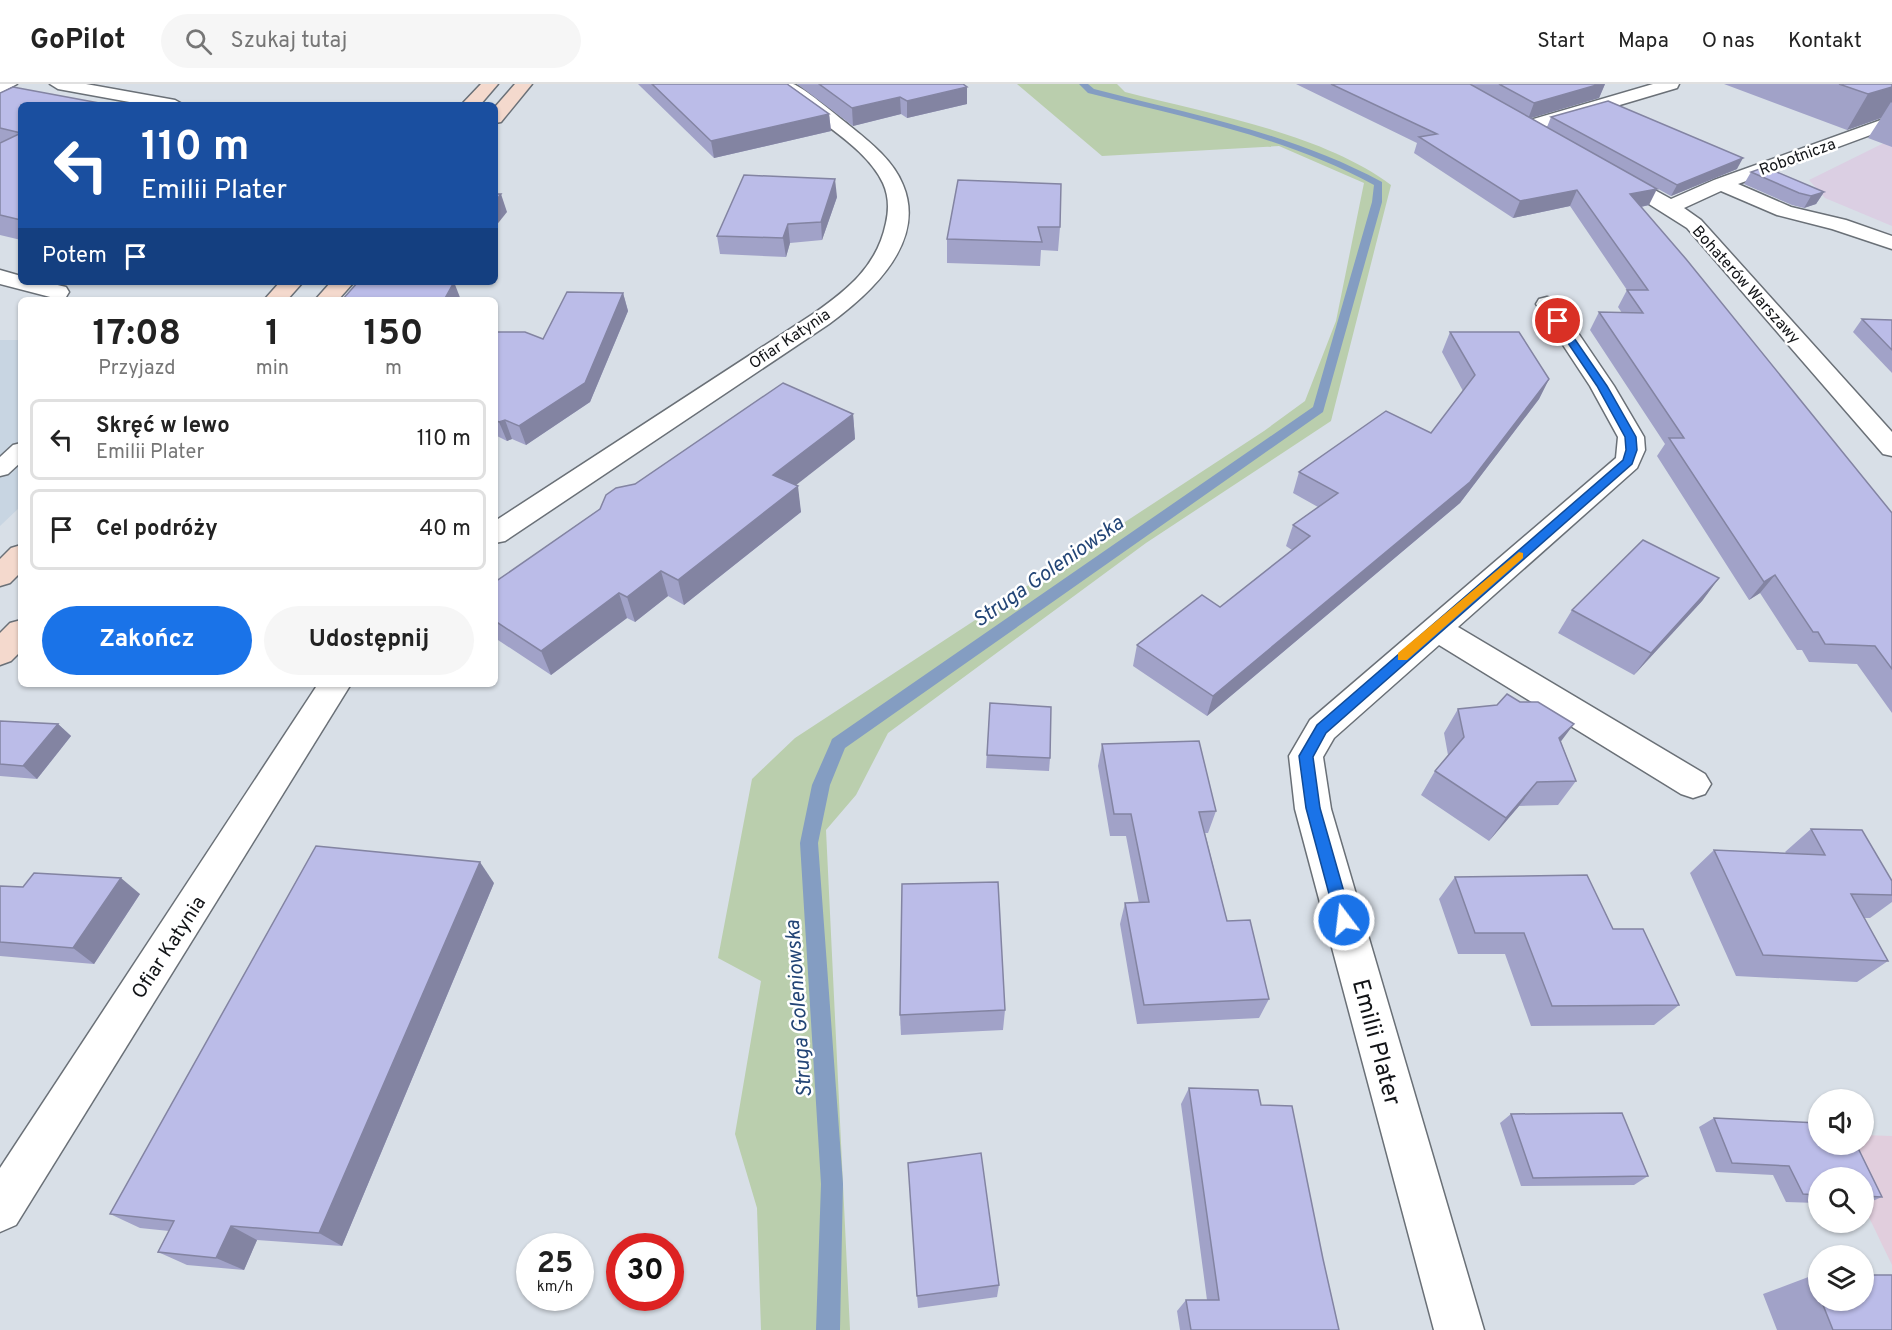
<!DOCTYPE html>
<html lang="pl">
<meta charset="utf-8">
<style>
:root{--surface:#fff;--page:#f6f6f6;--text:#222;--muted:#767676;--line:#e0e0e0;--accent:#1a73e8}
body{margin:0;font-family:Overpass,sans-serif;background:var(--page);color:var(--text);height:100vh;display:flex;flex-direction:column;font-size:22px;white-space:nowrap}
*{box-sizing:border-box;margin:0}
p{font-size:20px;color:var(--muted)}
.icon{flex:none;width:33px;height:33px;fill:none;stroke:currentColor;stroke-width:2;stroke-linecap:round;stroke-linejoin:round}
.map{position:relative;flex:1;overflow:hidden}
.sheet{position:absolute;left:18px;top:213px;width:480px;height:390px;display:flex;flex-direction:column;background:var(--surface);border-radius:9px;box-shadow:0 2px 4px #0004}
.sheet>*{flex:none}
.guide{position:absolute;left:18px;top:18px;width:480px;height:183px;border-radius:9px;box-shadow:0 2px 4px #0004;background:#1a4fa0;color:#fff;overflow:hidden}
.fabs{position:absolute;left:1808px;top:1005px;display:grid;gap:12px}
.fabs a{display:grid;place-items:center;width:66px;height:66px;border-radius:50%;background:var(--surface);box-shadow:0 2px 4px #0004;font-size:30px}
.speed{position:absolute;left:516px;top:1149px;display:flex;gap:12px;font-size:30px;font-weight:700;text-align:center}
.speed>*{display:grid;place-content:center;width:78px;height:78px;border-radius:50%;background:var(--surface);box-shadow:0 2px 4px #0004;line-height:1}
.speed small{font-size:15px;font-weight:400}
.speed .limit{border:9px solid #d22;background:#fff;color:#111}
.pin{position:absolute;display:grid;place-items:center;width:51px;height:51px;color:#fff;margin:-26px;border:3px solid #fff;border-radius:50%;box-shadow:0 2px 6px #0007}
.me{position:absolute;width:66px;margin:-33px;rotate:345deg;stroke-linejoin:round;filter:drop-shadow(0 0 4px #0008)}
.turn{display:flex;align-items:center;gap:21px;height:126px;padding:0 24px;font-size:27px}
.turn .icon{width:78px;height:78px;stroke-width:2.5}
.turn b{display:block;font-size:42px;line-height:51px}
.then{display:flex;align-items:center;height:57px;padding:0 24px;background:#0003;gap:12px;font-size:22px}
.eta{display:flex;justify-content:space-evenly;align-items:center;height:102px;text-align:center}
.eta b{font-size:36px;font-weight:700;line-height:42px}
.cta{display:flex;gap:12px;margin-top:auto;padding:12px 24px}
.cta a{flex:1;height:69px;border-radius:36px;background:var(--accent);color:#fff;font-size:24px;font-weight:700;line-height:69px;text-align:center}
.cta a+a{background:var(--page);color:var(--text)}
ul{padding:0;list-style:none}
li{display:flex;align-items:center;gap:18px;height:81px;margin:0 12px 9px;padding:0 12px;border:3px solid var(--line);border-radius:9px}
li div{flex:1}
li b{display:block;font-size:22px}
li em{font-style:normal}
header{display:flex;align-items:center;gap:36px;box-sizing:border-box;height:84px;padding:0 30px;background:var(--surface);border-bottom:2px solid var(--line)}
header strong{font-size:28px}
nav{display:flex;gap:33px;margin-inline-start:auto;font-size:21px}
.search{width:420px;height:54px;background:var(--page);display:flex;align-items:center;gap:15px;box-sizing:border-box;padding:0 21px;border-radius:33px;color:var(--muted);font-size:22px}
.map>svg:first-child{display:block}
</style>
<header>
<strong>GoPilot</strong>
<div class="search"><svg class="icon" aria-label="search" viewBox="0 0 24 24"><circle cx="10" cy="10" r="6"/><path d="M15 15l6 6"/></svg>Szukaj tutaj</div>
<nav><a>Start</a><a>Mapa</a><a>O nas</a><a>Kontakt</a></nav>
</header>
<div class="map">
<svg width="1892" height="1246" viewBox="0 0 1892 1246">
<rect width="100%" height="100%" fill="#d8dfe7"/>
<!-- built -->
<path fill="#c8d5e2" d="M0 256H21V422L0 442Z"/>
<!-- industrial -->
<path fill="#dbcfe3" d="M1892 55V142L1825 114 1809 96Z"/>
<!-- education -->
<path fill="#e1cedd" d="M1863 1051 1892 1052V1181L1863 1121V1094L1835 1061 1863 1060Z"/>
<!-- green -->
<path fill="#bacead" d="M1017 0H1117L1125 8C1207 29 1324 50 1391 101L1331 337 1146 459 888 649 856 711 826 746 850 1246H761L757 1124 735 1050 761 897 718 874 752 695 795 654 1264 347 1305 317 1336 237 1364 99 1279 62 1102 72Z"/>
<g fill="none" stroke-linecap="round" stroke-linejoin="round">
<!-- stream -->
<path fill="#849dc2" fill-rule="evenodd" d="M1079 0H1088L1094 5C1194 31 1291 49 1382 98V118L1323 328 845 664 830 701 818 759 843 1100 840 1246H816L821 1100 800 759 812 701 830 660 832 655 1313 323 1372 118 1374 101C1284 52 1186 34 1088 9Z"/>
<!-- lane casing -->
<g stroke="#6a7077" stroke-width="3">
<path id="lane" d="M21 359V378L8 390 0 392V373L13 361Z"/>
</g>
<!-- street casing -->
<g stroke="#6a7077" stroke-width="3">
<g id="street">
<path d="M0 0H17L0 9Z"/>
<path d="M50 0H86L175 16 184 21H146L58 5Z"/>
<path d="M775 0C780 0 788 0 793 0 803 3 835 30 845 38 866 55 893 75 903 101 927 159 870 210 829 240L505 457 495 459V437L813 230C847 206 877 183 886 139 889 126 889 112 883 99 872 76 849 58 829 43 812 29 787 17 775 0Z"/>
<path d="M1653 0H1679L1677 4 1532 47 1526 48 1517 43 1520 39Z"/>
<path d="M1892 32V43L1738 100 1791 123 1846 136 1892 152V165L1832 145 1777 131 1721 107 1684 124 1701 136 1892 348V372L1883 370 1687 144 1603 91 1606 87H1620L1671 115 1714 96Z"/>
<path d="M0 186 21 192V198H45L66 203 69 208 66 213 58 215 0 200Z"/>
<path d="M1547 213 1555 215 1614 302 1644 353 1645 366 1637 384 1458 543 1705 690 1711 700 1705 710 1693 714 1681 710 1439 561 1334 654 1323 673 1331 725 1484 1246H1434L1295 725 1289 672 1310 636 1616 374 1618 353 1590 302 1536 220 1539 215Z"/>
<path d="M318 600H351L16 1141 0 1148V1084Z"/>
</g>
</g>
<!-- secondary casing -->
<g stroke="#6a7077" stroke-width="3">
<g id="secondary">
<path d="M481 0H498L480 21H461Z"/>
<path d="M515 0H532L501 38 495 39V23Z"/>
<path d="M280 198H303L287 216H264Z"/>
<path d="M331 198H354L338 216H315Z"/>
<path d="M21 461V488L10 499 0 502V475L11 464Z"/>
<path d="M21 536V567L11 577 0 581V549L10 539Z"/>
</g>
</g>
<!-- lane -->
<use href="#lane" fill="#fff" fill-rule="evenodd"/>
<!-- street -->
<use href="#street" fill="#fff" fill-rule="evenodd"/>
<!-- secondary -->
<use href="#secondary" fill="#f4d9cd" fill-rule="evenodd"/>
</g>
<!-- wall -->
<g fill="#a1a2c8">
<path d="M638 0H788L829 30 831 47 714 74Z"/>
<path d="M797 0H963L967 20 907 34 901 30 853 42Z"/>
<path d="M1296 0H1605L1599 14 1530 34 1547 43 1551 33 1737 85 1671 112 1651 101 1649 121 1641 123 1892 429V629L1857 580 1809 578 1802 566H1797L1760 509 1749 516 1657 372 1665 360 1590 246 1599 228 1622 229 1618 223 1627 206 1570 122 1513 134 1414 69 1417 59Z"/>
<path d="M1724 0H1892V63L1868 54 1881 34 1847 46Z"/>
<path d="M0 9 21 21V156L0 151Z"/>
<path d="M1751 88 1824 108 1816 120 1804 124 1792 121 1744 100Z"/>
<path d="M958 96 1060 143 1058 167 1041 166 1040 182 947 179V155Z"/>
<path d="M837 113 822 156 790 159 786 173 720 170 717 152Z"/>
<path d="M623 209 628 227 590 318 526 361 512 355 507 357 495 351V248L543 255Z"/>
<path d="M1862 235 1892 236V289L1853 248Z"/>
<path d="M1450 248 1549 295 1539 315 1460 419 1207 632 1133 582 1137 561 1220 523 1292 466 1286 462 1293 441 1318 423 1293 409 1299 388 1431 349 1463 307 1442 268Z"/>
<path d="M853 330 855 355 795 401 801 428 684 521 668 512 635 538 627 534 551 591 495 554V498L635 400Z"/>
<path d="M1719 494 1702 517 1634 591 1558 549 1572 526Z"/>
<path d="M990 619 1050 674 1049 687 986 684Z"/>
<path d="M1458 625 1561 658 1576 697 1558 721 1519 722 1489 757 1421 711 1435 687 1448 671 1444 649Z"/>
<path d="M0 637 58 640 71 652 37 695 0 692Z"/>
<path d="M1102 660 1216 727 1208 749H1205L1227 837 1269 915 1259 934 1137 940 1120 840 1125 819H1139L1126 752H1110L1098 682Z"/>
<path d="M1811 745 1892 797V818L1870 834H1864L1888 877 1857 898 1736 892 1690 789 1714 766 1786 769 1785 768Z"/>
<path d="M1455 793 1613 845 1679 921 1654 941 1531 942 1505 870H1458L1439 815Z"/>
<path d="M494 799 342 1162 257 1156 244 1186 187 1181 158 1168 169 1147 140 1144 110 1130Z"/>
<path d="M0 802 140 810 94 880 0 872Z"/>
<path d="M1005 926 1003 946 901 951 900 931Z"/>
<path d="M1189 1004 1261 1021 1323 1175 1339 1246H1180L1177 1227 1186 1216H1207L1181 1020Z"/>
<path d="M1511 1030 1648 1092 1634 1101 1521 1102 1500 1039Z"/>
<path d="M1714 1034 1818 1039V1060H1856L1882 1113 1863 1121V1094H1818V1119L1786 1118 1773 1091 1716 1088 1699 1043Z"/>
<path d="M1811 1192H1818V1216H1863L1892 1246H1777L1763 1210Z"/>
<path d="M999 1201 997 1213 918 1224 917 1212Z"/>
</g>
<!-- shaded-wall -->
<g fill="#8384a2">
<path d="M1600 0H1605L1599 14 1528 35 1534 19Z"/>
<path d="M967 3V20L907 34V17Z"/>
<path d="M1892 3V19L1891 18 1881 34 1847 46 1868 10Z"/>
<path d="M900 13 901 30 853 42 852 24Z"/>
<path d="M829 30 831 47 714 74 711 57Z"/>
<path d="M1743 74 1737 85 1671 112 1677 101Z"/>
<path d="M835 95 837 113 822 156 821 138Z"/>
<path d="M1657 105 1649 121 1622 127 1630 110Z"/>
<path d="M1577 106 1570 122 1513 134 1520 117Z"/>
<path d="M1824 108 1816 120 1804 124 1811 112Z"/>
<path d="M501 110 507 128 495 143V118Z"/>
<path d="M788 140 790 159 786 173 783 154Z"/>
<path d="M454 198 461 216H444Z"/>
<path d="M623 209 628 227 590 318 526 361 519 342Z"/>
<path d="M1549 295 1539 315 1460 419 1207 632 1213 612Z"/>
<path d="M853 330 855 355 777 416 773 391Z"/>
<path d="M505 336 512 355 507 357 499 338Z"/>
<path d="M798 402 801 428 684 521 678 496Z"/>
<path d="M661 487 668 512 635 538 627 513Z"/>
<path d="M1775 491 1760 509 1749 516 1764 498Z"/>
<path d="M1719 494 1702 517 1634 591 1651 569Z"/>
<path d="M619 509 627 534 551 591 541 567Z"/>
<path d="M58 640 71 652 37 695 23 682Z"/>
<path d="M1574 640 1556 664 1559 654Z"/>
<path d="M1537 698 1519 722 1489 757 1506 734Z"/>
<path d="M480 778 494 799 342 1162 319 1149Z"/>
<path d="M121 794 140 810 94 880 73 864Z"/>
<path d="M231 1142 257 1156 244 1186 216 1174Z"/>
</g>
<!-- building -->
<g fill="#bbbce8" stroke="#8384a2" stroke-width="1.5">
<path d="M652 0H787L829 30 711 57Z"/>
<path d="M819 0H963L967 3 907 17 900 13 852 24Z"/>
<path d="M1331 0H1470L1657 105 1630 110 1686 175 1892 429V585L1875 562 1825 560 1818 548H1813L1775 491 1764 498 1669 354H1684L1599 228 1643 229 1627 206H1648L1577 106 1520 117 1419 53 1437 50Z"/>
<path d="M1499 0H1600L1534 19Z"/>
<path d="M1839 0H1892V3L1868 10Z"/>
<path d="M13 3 110 21H21V49L0 44V9Z"/>
<path d="M1608 17 1743 74 1677 101 1551 33Z"/>
<path d="M21 49V136L0 131V59Z"/>
<path d="M1765 83 1824 108 1811 112 1799 109 1751 88Z"/>
<path d="M744 91 835 95 821 138 788 140 783 154 717 152Z"/>
<path d="M958 96 1061 100 1060 143H1038L1042 158 947 155Z"/>
<path d="M495 110H501L495 118Z"/>
<path d="M358 198H454L444 216H342Z"/>
<path d="M567 208 623 209 585 299 519 342 505 336 499 338 495 336V248H525L543 255Z"/>
<path d="M1862 235 1892 236V266Z"/>
<path d="M1450 248H1519L1549 295 1470 398 1213 612 1137 561 1202 511 1220 523 1310 452 1293 441 1338 409 1299 388 1386 327 1431 349 1475 291Z"/>
<path d="M783 299 853 330 773 391 798 402 678 496 661 487 627 513 619 509 541 567 495 537V498L600 425 606 411 616 404 635 400Z"/>
<path d="M1643 456 1719 494 1651 569 1572 526Z"/>
<path d="M1507 610 1520 618H1538L1574 640 1559 654 1576 697 1537 698 1506 734 1435 687 1464 653 1458 625 1497 621Z"/>
<path d="M990 619 1051 623 1050 674 987 671Z"/>
<path d="M0 637 58 640 23 682 0 680Z"/>
<path d="M1199 657 1216 727 1199 728 1227 837 1250 836 1269 915 1144 921 1125 819 1149 818 1131 730H1114L1102 660Z"/>
<path d="M1811 745 1862 746 1892 797V811L1851 810 1888 877 1763 871 1714 766 1825 771Z"/>
<path d="M316 762 480 778 319 1149 231 1142 216 1174 158 1168 174 1137 110 1130Z"/>
<path d="M34 789 121 794 73 864 0 858V802L23 803Z"/>
<path d="M1587 791 1613 845H1643L1679 921 1552 922 1524 849H1475L1455 793Z"/>
<path d="M998 798 1005 926 900 931 902 800Z"/>
<path d="M1189 1004 1258 1006 1261 1021 1292 1022 1323 1175 1339 1246H1191L1186 1216H1219Z"/>
<path d="M1622 1029 1648 1092 1533 1094 1511 1030Z"/>
<path d="M1714 1034 1818 1039V1060H1856L1882 1113 1863 1112V1094H1818V1111L1803 1110 1789 1082 1732 1079Z"/>
<path d="M981 1069 999 1201 917 1212 908 1079Z"/>
<path d="M1863 1191H1892V1246H1833L1821 1216H1863Z"/>
<path d="M1811 1192H1818V1208Z"/>
</g>
<!-- route -->
<path fill="#1a73e8" stroke="#114b97" stroke-width="1.5" d="M1554 235H1561L1607 302 1636 353 1637 366 1632 380 1326 649 1313 673 1320 724 1352 836 1349 841 1344 843 1338 841 1336 836 1306 724 1299 672 1317 641 1623 376 1626 366 1625 353 1597 302 1553 237Z"/>
<!-- slow -->
<path fill="#f59e0b" d="M1519 468 1523 469V474L1407 576H1398V569Z"/>
<g text-anchor="middle" stroke-width="5" stroke-linejoin="round" paint-order="stroke">
<!-- far-street labels -->
<g font-size="16" fill="#121417" stroke="#fff">
<text transform="translate(1797 72) rotate(-20)" y="6">Robotnicza</text>
<text transform="translate(1747 200) rotate(48)" y="6">Bohaterów Warszawy</text>
<text transform="translate(789 254) rotate(-34)" y="6">Ofiar Katynia</text>
</g>
<!-- street labels -->
<g font-size="20" fill="#121417" stroke="#fff">
<text transform="translate(168 863) rotate(-57)" y="7">Ofiar Katynia</text>
</g>
<!-- water labels -->
<g font-size="21" font-style="italic" fill="#234576" stroke="#fff">
<text transform="translate(1048 487) rotate(-35)" y="7">Struga Goleniowska</text>
<text transform="translate(798 925) rotate(-94)" y="7">Struga Goleniowska</text>
</g>
<!-- near-street labels -->
<g font-size="24" fill="#121417" stroke="#fff">
<text transform="translate(1377 958) rotate(75)" y="8">Emilii Plater</text>
</g>
</g>
</svg>
<div class="fabs">
<a><svg class="icon" aria-label="sound" viewBox="0 0 24 24"><path d="M4 9h4l5-4v14l-5-4H4zM17 9q2 3 0 6"/></svg></a>
<a><svg class="icon" aria-label="search" viewBox="0 0 24 24"><circle cx="10" cy="10" r="6"/><path d="M15 15l6 6"/></svg></a>
<a><svg class="icon" aria-label="layers" viewBox="0 0 24 24"><path d="M12 4l9 5-9 5-9-5zM3 14l9 5 9-5"/></svg></a>
</div>
<div class="speed"><div>25<small>km/h</small></div><div class="limit">30</div></div>
<div class="pin" style="left:1558px;top:237px;background:#d93025"><svg class="icon" aria-label="arrive" viewBox="0 0 24 24"><path d="M6 21V4h12l-3 4 3 4H6"/></svg></div>
<svg class="me" style="left:1344px;top:836px" viewBox="-20 -20 40 40"><circle r="17" fill="#1a73e8" stroke="#fff" stroke-width="3"/><path d="M0-11L8 9 0 5-8 9z" fill="#fff"/></svg>
<div class="guide">
<div class="turn"><svg class="icon" aria-label="left" viewBox="0 0 24 24"><path d="M17 20v-9H6M10 6l-5 5 5 5"/></svg><div><b>110 m</b>Emilii Plater</div></div>
<div class="then">Potem<svg class="icon" aria-label="arrive" viewBox="0 0 24 24"><path d="M6 21V4h12l-3 4 3 4H6"/></svg></div>
</div>
<section class="sheet">
<div class="eta">
<div><b>17:08</b><p>Przyjazd</p></div>
<div><b>1</b><p>min</p></div>
<div><b>150</b><p>m</p></div>
</div>
<ul>
<li><svg class="icon" aria-label="left" viewBox="0 0 24 24"><path d="M17 20v-9H6M10 6l-5 5 5 5"/></svg><div><b>Skręć w lewo</b><p>Emilii Plater</p></div><em>110 m</em></li>
<li><svg class="icon" aria-label="arrive" viewBox="0 0 24 24"><path d="M6 21V4h12l-3 4 3 4H6"/></svg><div><b>Cel podróży</b></div><em>40 m</em></li>
</ul>
<div class="cta"><a>Zakończ</a><a>Udostępnij</a></div>
</section>
</div>
